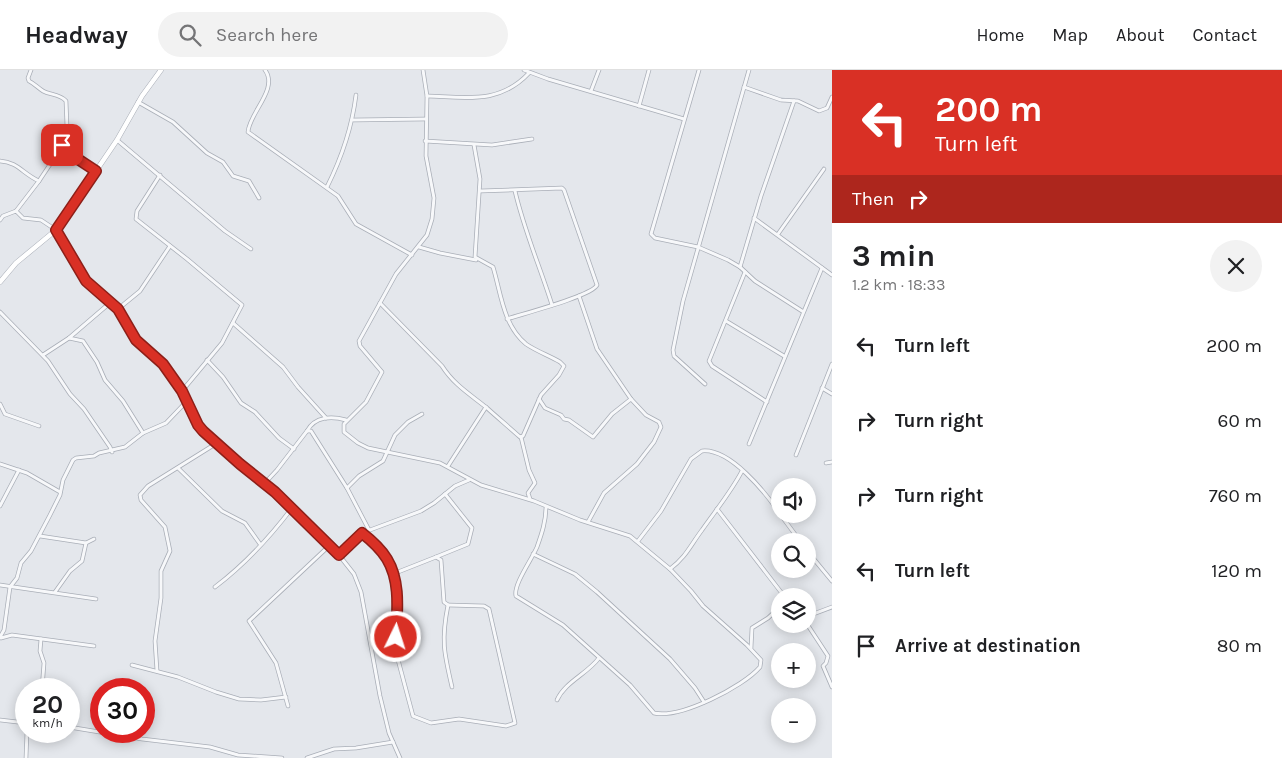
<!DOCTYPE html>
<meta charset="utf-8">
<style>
:root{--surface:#fff;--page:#f2f2f2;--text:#202124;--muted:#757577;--line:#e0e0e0}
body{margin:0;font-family:Karla,sans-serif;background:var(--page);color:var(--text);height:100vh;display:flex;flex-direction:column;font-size:19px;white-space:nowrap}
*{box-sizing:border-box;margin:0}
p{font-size:16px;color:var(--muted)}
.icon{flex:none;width:28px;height:28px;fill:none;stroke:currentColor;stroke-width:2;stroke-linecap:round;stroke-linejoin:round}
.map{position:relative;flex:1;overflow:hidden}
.side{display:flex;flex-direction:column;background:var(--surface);width:450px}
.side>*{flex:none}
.banner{background:#d93025;color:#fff;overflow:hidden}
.tools{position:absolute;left:771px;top:408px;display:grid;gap:10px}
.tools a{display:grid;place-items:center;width:45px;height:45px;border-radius:50%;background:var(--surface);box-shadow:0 2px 12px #0003;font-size:25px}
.speed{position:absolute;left:15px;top:608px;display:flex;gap:10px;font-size:25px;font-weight:700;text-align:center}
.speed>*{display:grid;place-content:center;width:65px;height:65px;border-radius:50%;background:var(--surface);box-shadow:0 2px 12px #0003;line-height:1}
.speed small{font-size:12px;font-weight:400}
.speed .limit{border:8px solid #d22;background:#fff;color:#111}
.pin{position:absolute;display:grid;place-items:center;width:42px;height:42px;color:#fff;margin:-21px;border-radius:10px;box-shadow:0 2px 8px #0006}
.me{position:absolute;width:55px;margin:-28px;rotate:4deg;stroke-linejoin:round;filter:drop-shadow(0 0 4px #0008)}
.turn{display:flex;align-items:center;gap:18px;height:105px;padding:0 20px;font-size:22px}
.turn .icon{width:65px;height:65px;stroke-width:2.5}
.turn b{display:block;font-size:35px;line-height:42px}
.then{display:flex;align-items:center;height:48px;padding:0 20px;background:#0003;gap:10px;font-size:19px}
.round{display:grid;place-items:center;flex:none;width:52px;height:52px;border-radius:26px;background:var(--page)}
.headline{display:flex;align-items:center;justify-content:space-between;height:85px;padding:0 20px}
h1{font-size:30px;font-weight:700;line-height:38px}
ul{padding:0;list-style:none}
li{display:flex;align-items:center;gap:15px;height:75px;padding:0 20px}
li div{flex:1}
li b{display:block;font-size:19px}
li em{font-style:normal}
header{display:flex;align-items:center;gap:30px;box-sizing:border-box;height:70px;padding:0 25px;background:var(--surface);border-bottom:1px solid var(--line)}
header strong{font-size:24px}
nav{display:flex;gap:28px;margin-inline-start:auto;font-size:18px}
.search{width:350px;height:45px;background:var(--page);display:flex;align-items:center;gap:12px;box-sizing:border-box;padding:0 18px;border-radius:28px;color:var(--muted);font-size:19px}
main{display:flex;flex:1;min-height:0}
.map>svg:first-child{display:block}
</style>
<header>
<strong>Headway</strong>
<div class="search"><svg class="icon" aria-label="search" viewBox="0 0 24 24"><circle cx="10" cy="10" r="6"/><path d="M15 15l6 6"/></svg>Search here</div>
<nav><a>Home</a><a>Map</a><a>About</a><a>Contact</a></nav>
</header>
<main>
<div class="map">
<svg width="832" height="688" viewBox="0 0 832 688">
<rect width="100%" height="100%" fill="#e4e7ec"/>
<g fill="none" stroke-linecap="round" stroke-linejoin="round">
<!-- street casing -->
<g stroke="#a9aeb7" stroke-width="4.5">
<g id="street">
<path d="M31 0 28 8 29 11C35 14 38 18 43 21 50 25 60 24 66 31L67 57 61 78 96 101"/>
<path d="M265 0C279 19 249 43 248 62L338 126 356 154 412 185"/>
<path d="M423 0 427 26 426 86 434 128 432 149 427 165 396 204 359 271 360 276 382 302 366 332 344 354V362L358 373 368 378 440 393 481 415 534 431 580 450 630 466 670 499 691 521 703 536 747 575 761 590 760 597C743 617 680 649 654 643L630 615 563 555 516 526C513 515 532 489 537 477 542 463 546 451 546 436"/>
<path d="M524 0 548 9 684 49"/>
<path d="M699 0 651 164 655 168 698 177 728 190 740 197 755 211 802 241"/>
<path d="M744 17 781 30 798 31 819 41 827 38 832 27"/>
<path d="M591 21 599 0"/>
<path d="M427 26C466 27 499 35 529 3"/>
<path d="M138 32 173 52 207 83 223 92 233 106 249 111 259 128"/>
<path d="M639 36 649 0"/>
<path d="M353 50 426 49"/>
<path d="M117 70 225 161 251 179"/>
<path d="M425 71 492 75 532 69"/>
<path d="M0 91C18 92 23 104 39 111"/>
<path d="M160 105 137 141 136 149 187 189 242 235 222 273 182 321"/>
<path d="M327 117C341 89 352 57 356 25"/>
<path d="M480 121 562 118 564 120 597 215C592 226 522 244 507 249"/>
<path d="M515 121C524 160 540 197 552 235"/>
<path d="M16 141 39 111 61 78"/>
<path d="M754 148 832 205"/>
<path d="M0 150 3 146 16 141 23 148 41 150 56 160 86 211 118 239 136 270 163 294 182 321 198 355 203 361 286 433 339 485 354 504 361 522 380 626 389 663 400 688"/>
<path d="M778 164 824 99"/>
<path d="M419 177 440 183 476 190"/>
<path d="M740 197 761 126 794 31"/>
<path d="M745 202 709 291 712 296 767 332"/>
<path d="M579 226 597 279 631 329 646 345 659 352 661 357 654 372 637 394 604 423 588 452"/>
<path d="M380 233 442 296C454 315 471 325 487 338 498 348 509 357 520 367L523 366 541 325 559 305 564 296 560 292C550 286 536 281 526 274 503 255 501 223 493 197L475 187 480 109 474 75"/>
<path d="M118 239 140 221 170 176"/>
<path d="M0 242 48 291 70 324 84 339 110 377 112 382"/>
<path d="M726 251 784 286"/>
<path d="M233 253 283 297 298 317 326 348"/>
<path d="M69 268 83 271 97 292 105 310 123 331 143 363"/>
<path d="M43 285 69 268 111 232"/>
<path d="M207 290 223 307 241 333 255 342 279 368 294 379"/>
<path d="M705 314 674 286 673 280 683 231 749 0"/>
<path d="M822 318 832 324"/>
<path d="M539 329 545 338 561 345 564 349 569 350 593 367 612 344 631 329"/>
<path d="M0 334 5 344 39 356"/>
<path d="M307 361C315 346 332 346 346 350"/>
<path d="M521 367 529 400 535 413 528 423 530 429"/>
<path d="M749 374 822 198"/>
<path d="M796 385 832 294"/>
<path d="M826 393 832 392"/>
<path d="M0 394 27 403 60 422"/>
<path d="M448 396 486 337"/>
<path d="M178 398 222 441 245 453 260 474"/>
<path d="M264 414 277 400 307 361H311L347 418 369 460"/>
<path d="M347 418 359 406 383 391 395 365 408 352 422 344"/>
<path d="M0 436 19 400"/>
<path d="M717 439 784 526"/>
<path d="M780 444 800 471"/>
<path d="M362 463 386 487 394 507 397 527V586L413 646 431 653 459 649 506 656 515 653 489 539 484 536 448 535"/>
<path d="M40 466 86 473 94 469"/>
<path d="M638 471 661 441 691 389 702 381C730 378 766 423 780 444"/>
<path d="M808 482 832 511"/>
<path d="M533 484 575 504 597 522 670 589 695 618 704 632"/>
<path d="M339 485 362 463 421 441 434 433 455 416 469 410"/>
<path d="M436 487 468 474 472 458 445 424"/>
<path d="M670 499C686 487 690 476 702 460 716 440 731 422 742 401"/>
<path d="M393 504 436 487 441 490 444 532 448 535C441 570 444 583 452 617"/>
<path d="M0 515 96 529"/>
<path d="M215 517C244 495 270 467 292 438"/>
<path d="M55 522 70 501 82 491 86 473"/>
<path d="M808 546 832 537"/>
<path d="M807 554 828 586 826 593 823 596 832 617"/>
<path d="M0 567 4 560 10 517 17 508 21 493 31 481 50 445 60 425 63 410 73 390 76 388 94 386 99 383 125 377 143 363 166 353 187 331"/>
<path d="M1 568 12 565 94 576"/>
<path d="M41 569 40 581 44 593 42 619"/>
<path d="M751 578 752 558 768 548 780 537"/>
<path d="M132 595 178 607 216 622 239 629 261 630 286 627"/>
<path d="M157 601 155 571 161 528V501L170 481 165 457 141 430 140 425 148 416 217 373"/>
<path d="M557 630C565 612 587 604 599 588"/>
<path d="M288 636 276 593 249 551 330 475"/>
<path d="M0 650 26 653"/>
<path d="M69 657 142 669 210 677 238 685 282 688"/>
<path d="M26 688 27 661"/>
<path d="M307 688 334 679 356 678 393 672"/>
</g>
</g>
<!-- secondary casing -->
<g stroke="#a9aeb7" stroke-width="5.5">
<path id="secondary" d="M0 212 16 193 56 160 117 70 142 26 161 0"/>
</g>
<!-- street -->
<use href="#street" stroke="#f7f8fa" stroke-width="3"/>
<!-- secondary -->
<use href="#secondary" stroke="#fff" stroke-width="4.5"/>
</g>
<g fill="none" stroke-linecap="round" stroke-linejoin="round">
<!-- route casing -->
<g stroke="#8d1f18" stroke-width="12">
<path id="route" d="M62 75 61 78 96 101 56 160 86 211 118 239 136 270 163 294 182 321 198 355 203 361 240 394 275 422 339 485 362 463C371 470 381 479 387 489 401 512 397 542 396 567"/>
</g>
<!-- route -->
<use href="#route" stroke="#d93025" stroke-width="9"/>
</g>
</svg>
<div class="tools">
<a><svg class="icon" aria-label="sound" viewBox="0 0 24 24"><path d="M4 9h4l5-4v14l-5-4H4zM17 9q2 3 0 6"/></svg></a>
<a><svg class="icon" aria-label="search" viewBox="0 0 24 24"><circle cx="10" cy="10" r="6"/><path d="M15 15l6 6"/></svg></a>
<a><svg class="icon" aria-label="layers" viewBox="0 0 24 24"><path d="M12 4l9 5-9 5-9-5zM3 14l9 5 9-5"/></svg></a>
<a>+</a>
<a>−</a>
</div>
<div class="speed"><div>20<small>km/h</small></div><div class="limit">30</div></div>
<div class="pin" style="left:62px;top:75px;background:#d93025"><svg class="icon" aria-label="arrive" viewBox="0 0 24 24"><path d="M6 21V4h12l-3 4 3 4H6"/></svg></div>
<svg class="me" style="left:396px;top:567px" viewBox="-20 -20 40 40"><circle r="17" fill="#d93025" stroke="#fff" stroke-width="3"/><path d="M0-11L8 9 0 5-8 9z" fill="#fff"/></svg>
</div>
<section class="side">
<div class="banner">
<div class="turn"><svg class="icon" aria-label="left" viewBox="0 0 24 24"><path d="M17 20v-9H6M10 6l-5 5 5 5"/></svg><div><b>200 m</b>Turn left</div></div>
<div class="then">Then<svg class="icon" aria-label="right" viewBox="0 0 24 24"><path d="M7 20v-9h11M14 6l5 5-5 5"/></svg></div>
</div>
<div class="headline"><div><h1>3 min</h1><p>1.2 km · 18:33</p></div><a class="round"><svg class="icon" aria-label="close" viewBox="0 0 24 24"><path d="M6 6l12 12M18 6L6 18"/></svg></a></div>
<ul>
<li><svg class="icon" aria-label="left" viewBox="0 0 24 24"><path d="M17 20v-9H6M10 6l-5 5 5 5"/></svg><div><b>Turn left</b></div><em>200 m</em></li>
<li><svg class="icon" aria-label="right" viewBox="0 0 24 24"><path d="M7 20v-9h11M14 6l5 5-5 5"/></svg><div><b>Turn right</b></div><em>60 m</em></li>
<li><svg class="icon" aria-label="right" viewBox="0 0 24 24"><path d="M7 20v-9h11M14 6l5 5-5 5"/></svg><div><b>Turn right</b></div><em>760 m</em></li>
<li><svg class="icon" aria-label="left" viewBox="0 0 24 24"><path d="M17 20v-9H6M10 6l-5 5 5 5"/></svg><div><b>Turn left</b></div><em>120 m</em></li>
<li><svg class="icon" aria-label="arrive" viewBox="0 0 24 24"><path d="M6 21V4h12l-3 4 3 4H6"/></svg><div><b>Arrive at destination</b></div><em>80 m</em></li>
</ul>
</section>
</main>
